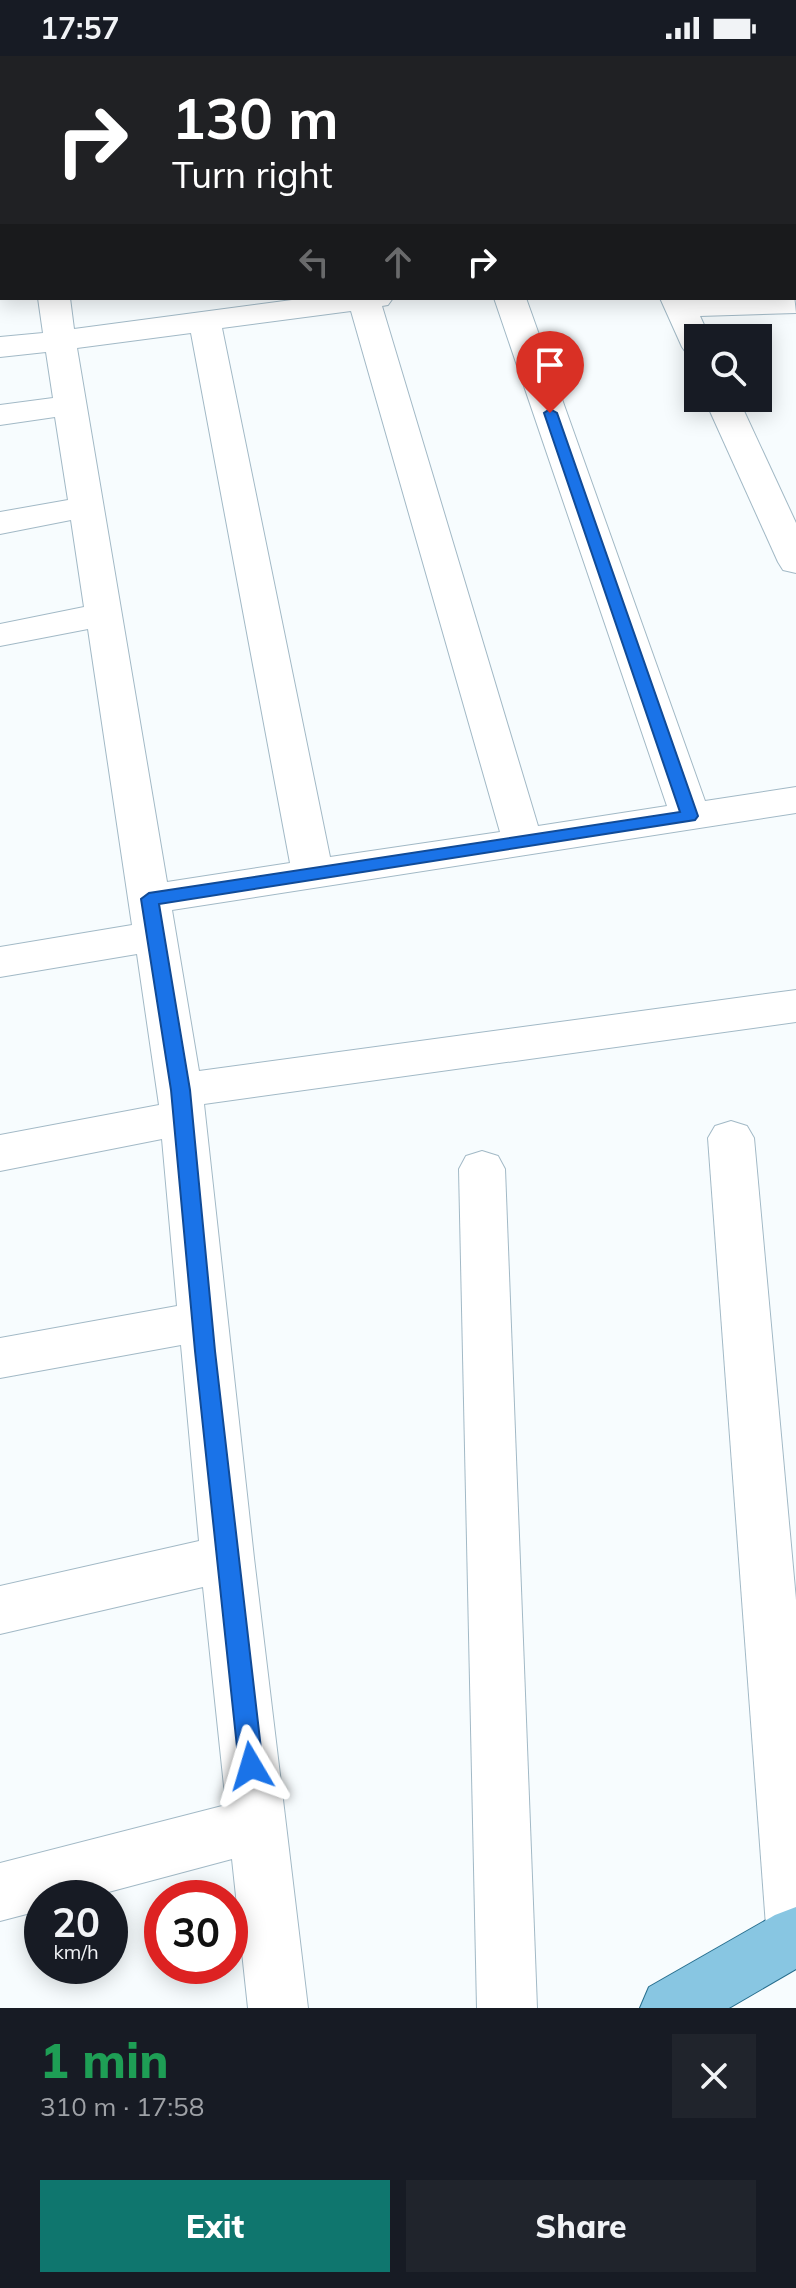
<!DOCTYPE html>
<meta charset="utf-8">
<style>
:root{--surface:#171b24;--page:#20242c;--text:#f1f3f6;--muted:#9ea1a6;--accent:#0f766e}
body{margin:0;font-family:Mulish,sans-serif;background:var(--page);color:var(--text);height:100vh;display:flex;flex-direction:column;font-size:30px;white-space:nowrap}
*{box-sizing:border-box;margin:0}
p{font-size:26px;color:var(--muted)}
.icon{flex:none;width:44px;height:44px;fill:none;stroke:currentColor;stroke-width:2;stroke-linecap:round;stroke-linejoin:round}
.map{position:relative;height:1952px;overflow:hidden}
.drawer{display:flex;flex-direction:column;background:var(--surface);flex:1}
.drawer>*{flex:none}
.top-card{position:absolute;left:0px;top:0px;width:796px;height:244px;box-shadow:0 4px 20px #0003;background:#202124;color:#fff;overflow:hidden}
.buttons{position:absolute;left:684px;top:268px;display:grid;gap:16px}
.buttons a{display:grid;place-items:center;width:88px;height:88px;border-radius:0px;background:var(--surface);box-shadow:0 4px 20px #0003;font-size:40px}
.speed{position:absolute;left:24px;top:1824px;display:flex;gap:16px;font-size:40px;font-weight:700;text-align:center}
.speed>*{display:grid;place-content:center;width:104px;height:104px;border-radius:50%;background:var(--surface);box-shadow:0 4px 20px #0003;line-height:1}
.speed small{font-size:20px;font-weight:400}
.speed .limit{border:12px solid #d22;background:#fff;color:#111}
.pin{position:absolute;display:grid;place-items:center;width:68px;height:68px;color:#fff;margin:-82px -34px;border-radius:50% 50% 50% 0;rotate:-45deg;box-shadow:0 0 8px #0007}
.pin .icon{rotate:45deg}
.me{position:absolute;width:88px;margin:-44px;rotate:353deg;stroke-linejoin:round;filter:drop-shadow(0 0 6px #0008)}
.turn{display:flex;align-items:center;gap:28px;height:168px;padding:0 40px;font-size:36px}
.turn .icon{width:104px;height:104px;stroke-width:2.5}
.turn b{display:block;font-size:56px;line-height:68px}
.lanes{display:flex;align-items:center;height:76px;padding:0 40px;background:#0003;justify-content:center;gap:40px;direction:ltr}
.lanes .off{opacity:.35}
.round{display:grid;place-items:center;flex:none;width:84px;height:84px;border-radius:0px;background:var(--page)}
.summary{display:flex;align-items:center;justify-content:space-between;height:136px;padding:0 40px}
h1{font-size:48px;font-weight:800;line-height:60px;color:#1e9e55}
.action{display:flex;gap:16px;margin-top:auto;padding:16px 40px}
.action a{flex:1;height:92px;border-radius:0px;background:var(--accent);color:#fff;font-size:32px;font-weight:800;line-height:92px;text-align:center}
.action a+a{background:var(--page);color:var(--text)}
.status{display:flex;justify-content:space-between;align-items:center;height:56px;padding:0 40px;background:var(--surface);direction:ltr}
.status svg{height:22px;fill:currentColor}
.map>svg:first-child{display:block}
</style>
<div class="status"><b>17:57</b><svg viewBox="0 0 49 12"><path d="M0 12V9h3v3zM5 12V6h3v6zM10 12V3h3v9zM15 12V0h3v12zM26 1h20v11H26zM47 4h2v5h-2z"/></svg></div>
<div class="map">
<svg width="796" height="1952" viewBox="0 0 796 1952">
<rect width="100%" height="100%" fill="#f7fcfe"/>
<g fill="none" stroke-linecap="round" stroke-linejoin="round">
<!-- minor casing -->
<g stroke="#a2b9c6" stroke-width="2">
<g id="minor">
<path d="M0 0H13L14 2H2L0 12Z"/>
<path d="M23 0H78L21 2Z"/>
<path d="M485 0H513L514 2H486Z"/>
<path d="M794 239 796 257 700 260 710 282H698V301L687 298 682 291 660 242H794Z"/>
<path d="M38 242H70L74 273 307 242H393L388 249 382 250 538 770 667 750 494 242H526L705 745 796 731V757L172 854 199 1015 796 934V966L204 1048 254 1502 308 1952H248L232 1803 86 1842H42V1854L0 1865V1807L226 1749 203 1531 0 1578V1530L199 1485 181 1289 0 1322V1282L177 1250 162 1083 0 1115V1079L159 1049 137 898 0 921V891L132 869 88 573 0 590V568L84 551 71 464 0 478V456L68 444 55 361 0 369V349L53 342 46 296 0 301V281L43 277ZM351 255 500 776 330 801 222 272ZM191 277 290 807 167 826 77 292Z"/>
<path d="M704 342H738L796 467V517L783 514 778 506Z"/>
<path d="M731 1065 747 1070 754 1082 796 1544V1899L775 1891 766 1870 708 1082 715 1070Z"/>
<path d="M482 1095 498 1100 505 1113 537 1952H477L459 1113 466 1100Z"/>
</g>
</g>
<!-- tertiary casing -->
<g stroke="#a2b9c6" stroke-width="2">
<g id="tertiary">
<rect x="794" y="47" width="2" height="16"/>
<rect x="0" y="106" width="2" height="18"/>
</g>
</g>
<!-- primary casing -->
<g stroke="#266d8d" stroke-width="2">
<path id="primary" d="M796 1851V1913L729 1952H640L649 1931 775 1859Z"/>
</g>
<!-- minor -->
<use href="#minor" fill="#fff" fill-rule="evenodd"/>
<!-- tertiary -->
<use href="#tertiary" fill="#fff" fill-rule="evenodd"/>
<!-- primary -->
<use href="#primary" fill="#88c6e2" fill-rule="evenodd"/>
</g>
<!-- route -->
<path fill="#1a73e8" stroke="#114b97" stroke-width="2" d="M550 353 557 357 698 760 695 764 159 848 190 1034 215 1295 263 1710 259 1718 251 1721 243 1718 239 1710 195 1295 171 1034 141 843 149 837 680 756 544 357Z"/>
</svg>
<div class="buttons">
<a><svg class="icon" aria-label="search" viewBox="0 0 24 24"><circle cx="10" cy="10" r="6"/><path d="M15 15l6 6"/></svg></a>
</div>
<div class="speed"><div>20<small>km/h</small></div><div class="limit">30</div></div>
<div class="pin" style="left:550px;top:357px;background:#d93025"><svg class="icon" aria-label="arrive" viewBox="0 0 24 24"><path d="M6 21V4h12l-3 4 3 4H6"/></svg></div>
<svg class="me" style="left:251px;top:1710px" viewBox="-20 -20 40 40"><path d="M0-17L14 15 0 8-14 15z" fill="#1a73e8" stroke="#fff" stroke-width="4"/></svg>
<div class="top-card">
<div class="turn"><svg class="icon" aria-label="right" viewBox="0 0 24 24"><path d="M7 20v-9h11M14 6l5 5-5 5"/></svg><div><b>130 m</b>Turn right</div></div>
<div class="lanes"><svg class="icon off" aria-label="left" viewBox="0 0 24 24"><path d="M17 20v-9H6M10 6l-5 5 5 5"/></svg><svg class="icon off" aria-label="ahead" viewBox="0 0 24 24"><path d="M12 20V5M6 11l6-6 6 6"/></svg><svg class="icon" aria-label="right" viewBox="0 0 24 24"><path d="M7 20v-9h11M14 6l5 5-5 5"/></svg></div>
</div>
</div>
<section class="drawer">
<div class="summary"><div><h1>1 min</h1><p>310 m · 17:58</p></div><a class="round"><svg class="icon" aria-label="close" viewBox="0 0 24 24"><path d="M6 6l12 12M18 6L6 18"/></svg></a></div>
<div class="action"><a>Exit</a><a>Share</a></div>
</section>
